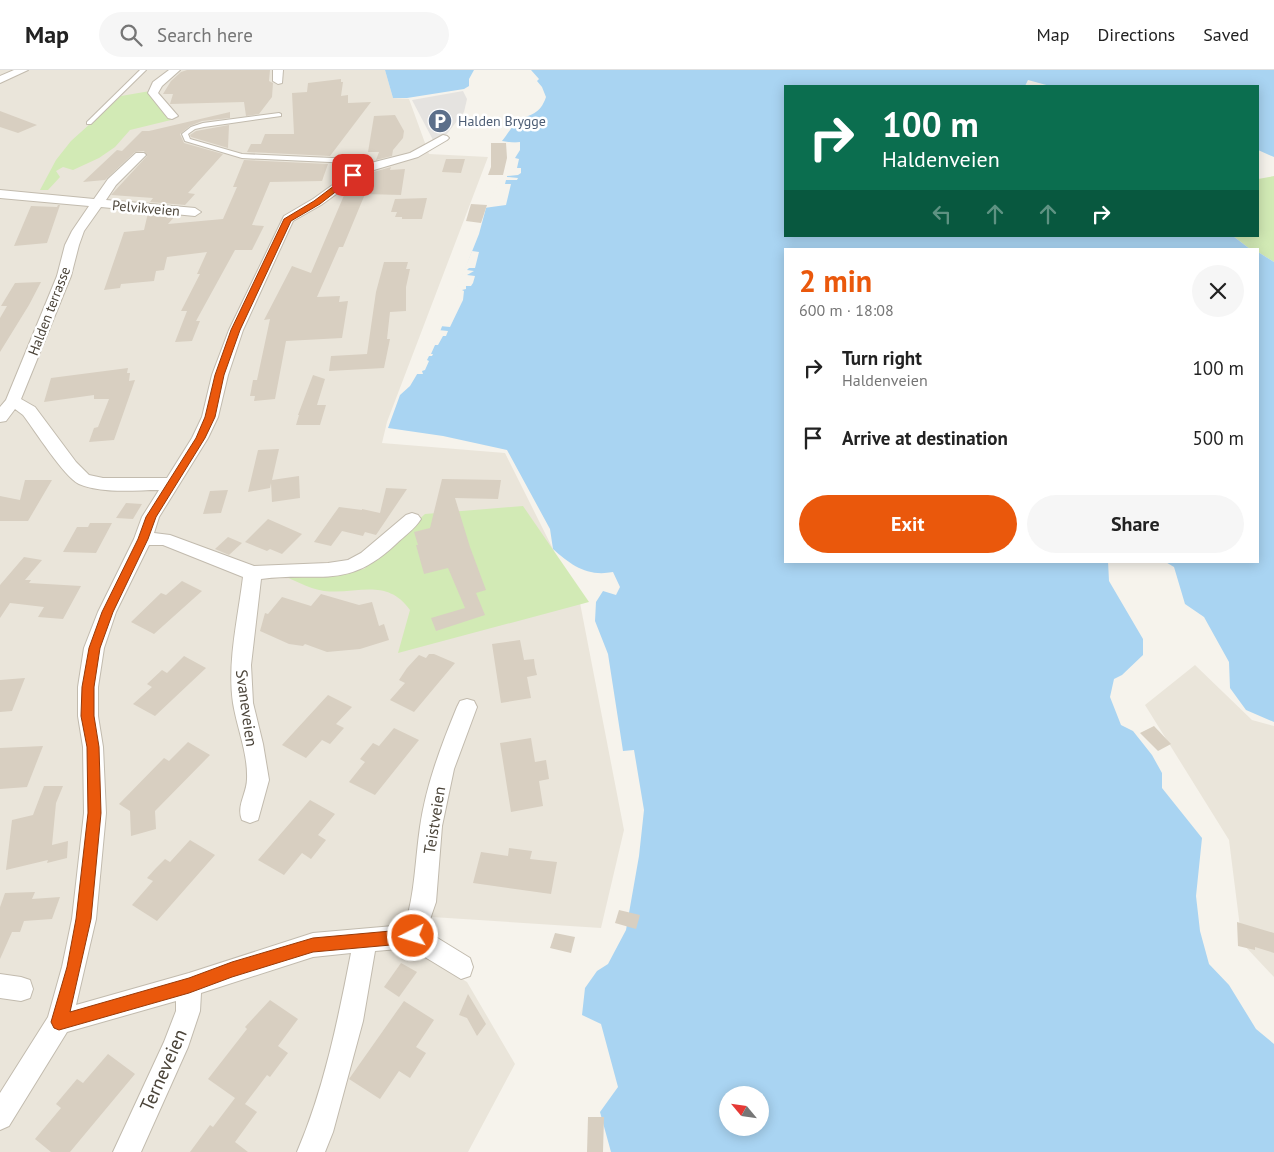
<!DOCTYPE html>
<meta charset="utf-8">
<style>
:root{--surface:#fff;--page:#f6f6f6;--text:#222;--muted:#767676;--line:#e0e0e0;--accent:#ea580c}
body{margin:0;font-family:"PT Sans",sans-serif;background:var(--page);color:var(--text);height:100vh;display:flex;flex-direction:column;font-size:19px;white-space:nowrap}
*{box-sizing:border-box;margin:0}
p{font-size:16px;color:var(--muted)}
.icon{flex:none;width:28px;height:28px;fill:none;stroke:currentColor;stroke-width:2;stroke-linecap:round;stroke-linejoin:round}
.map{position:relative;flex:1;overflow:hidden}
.side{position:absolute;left:784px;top:178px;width:475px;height:315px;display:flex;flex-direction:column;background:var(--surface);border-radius:0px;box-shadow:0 2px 12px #0003}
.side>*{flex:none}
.hud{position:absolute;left:784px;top:15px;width:475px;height:152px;border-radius:0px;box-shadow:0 2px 12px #0003;background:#0b6e4f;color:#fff;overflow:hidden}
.needle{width:32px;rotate:299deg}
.tools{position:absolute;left:719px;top:1016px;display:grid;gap:10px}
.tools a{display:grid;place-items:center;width:50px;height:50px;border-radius:50%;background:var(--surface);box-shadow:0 2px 12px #0003;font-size:25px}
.pin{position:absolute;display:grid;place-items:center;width:42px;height:42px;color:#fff;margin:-21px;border-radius:10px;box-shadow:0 2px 8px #0006}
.me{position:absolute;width:55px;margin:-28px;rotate:265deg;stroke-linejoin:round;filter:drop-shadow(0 0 4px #0008)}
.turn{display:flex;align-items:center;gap:18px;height:105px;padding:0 15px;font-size:22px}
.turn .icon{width:65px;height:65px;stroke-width:2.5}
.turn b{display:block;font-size:35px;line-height:42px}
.lanes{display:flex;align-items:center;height:48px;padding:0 15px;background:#0003;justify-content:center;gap:25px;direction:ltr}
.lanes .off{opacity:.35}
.round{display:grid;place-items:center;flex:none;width:52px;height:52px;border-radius:26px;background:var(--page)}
.head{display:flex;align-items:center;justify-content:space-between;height:85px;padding:0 15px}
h1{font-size:30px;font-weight:800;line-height:38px;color:var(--accent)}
.button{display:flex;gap:10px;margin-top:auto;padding:10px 15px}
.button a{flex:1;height:58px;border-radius:30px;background:var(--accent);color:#fff;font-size:20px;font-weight:800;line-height:58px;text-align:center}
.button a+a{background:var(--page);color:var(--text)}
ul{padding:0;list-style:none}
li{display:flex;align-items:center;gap:15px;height:70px;padding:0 15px}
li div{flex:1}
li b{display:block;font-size:19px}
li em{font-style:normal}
header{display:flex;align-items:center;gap:30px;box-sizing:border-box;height:70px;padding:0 25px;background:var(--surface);border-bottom:1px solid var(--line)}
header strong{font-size:24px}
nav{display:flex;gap:28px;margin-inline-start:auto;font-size:18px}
.search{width:350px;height:45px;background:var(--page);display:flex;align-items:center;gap:12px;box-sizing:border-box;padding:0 18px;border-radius:28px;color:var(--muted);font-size:19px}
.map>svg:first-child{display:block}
</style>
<header>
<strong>Map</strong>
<div class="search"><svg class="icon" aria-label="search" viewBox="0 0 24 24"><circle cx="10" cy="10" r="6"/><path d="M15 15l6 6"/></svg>Search here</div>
<nav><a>Map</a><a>Directions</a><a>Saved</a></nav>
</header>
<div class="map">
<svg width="1274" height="1082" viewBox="0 0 1274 1082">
<rect width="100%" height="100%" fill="#f6f3ec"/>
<!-- residential -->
<g fill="#eae5da">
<path d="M0 0H385L393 28 409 29 429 84 488 87 387 352 382 373 505 383 580 533 624 760 601 858 432 847 413 879 467 912 515 994 468 1082H0Z"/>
<path d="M1195 595 1252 650 1274 656V907L1242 873 1229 770 1145 635Z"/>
</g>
<!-- green -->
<g fill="#d2eab5">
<path d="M150 21 171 50 130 60 115 77 99 88 73 100 63 97 56 101 60 107 48 120H40L56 90 71 71 121 26Z"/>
<path d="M1274 106V192L1258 182V179H1250L1233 166H1258V109Z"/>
<path d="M523 436 589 532 398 583 410 540C386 507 357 525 324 521 309 519 288 507 273 501L330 503 364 499 425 444Z"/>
</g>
<!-- parking -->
<path fill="#e5e3e0" d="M463 21 467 29 464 42 446 65 433 70 412 30Z"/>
<!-- water -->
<g fill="#a9d4f2" fill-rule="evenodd">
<path d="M385 0H474L469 9V16L464 19 407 28H393Z"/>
<path d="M531 0H1274V87L1258 80V16H1050L1028 10 1025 16H785V166H1233L1250 179H785V491H1108L1109 511 1143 569V585L1122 605 1114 609 1110 627 1121 655 1133 661 1152 685 1162 703V718L1202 768 1196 826 1200 861 1209 894 1229 915 1256 959 1274 974V1082H611L600 1042 618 1017 601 954 582 945 585 918 597 901 608 894 626 860 639 786 644 740 634 680 623 681 608 584 595 551 596 532 603 521 616 525 620 517 613 502C587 507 571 495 553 479L550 459 507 380 443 366 388 358 400 325 410 316 435 274 479 164 486 138 511 99 516 73 502 71C507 65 512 56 517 52 531 43 540 45 546 27L542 17 537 11 539 9ZM728 1025H760V1058H728Z"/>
<path d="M1258 182 1274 192V652L1246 640 1230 618 1229 592 1204 547 1185 534 1174 497 1164 491H1258Z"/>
</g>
<!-- pier -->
<g fill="#f6f3ec">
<path d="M520 72V80L515 88 519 89 517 98H521V103L518 105 507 106V107L518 108 517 110H506L505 114H511L506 135 484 138 508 98 513 75 507 73Z"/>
<path d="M472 181 479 182 475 198H469L467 200 474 201 467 205 475 206 473 213 471 216H466V219L462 220 464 221 463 230 450 257 440 256Z"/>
<path d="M438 260 448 261 446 266H443L438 275H435L431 284H433L432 286H429L427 290 429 291 425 300 422 301 423 304H414L433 273Z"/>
</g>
<!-- building -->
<g fill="#d8cfc1">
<path d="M187 0H270L269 11 273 13 272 27 259 44 246 46 244 32 170 34 173 24H163L171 11 181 2Z"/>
<path d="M341 9V12H343L341 26 348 25V33L371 32 330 86 247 82 251 74H261L265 64H294L292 23 307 22 308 13Z"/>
<path d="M0 41 37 55 18 63 0 57Z"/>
<path d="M230 42V48L202 51 190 56 180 64 184 73 223 84 188 123 195 124 185 135 150 132 153 128 111 125 147 86 144 81 135 82 105 110 83 112 117 80 122 81 142 61H149Z"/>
<path d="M395 45 404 61 403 68 393 80 392 86 376 90 379 82H368L374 46Z"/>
<path d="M229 55 228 78 191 67 190 65 196 61Z"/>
<path d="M491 73H506L507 88 503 105H488L491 97Z"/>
<path d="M446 89H465L461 103 442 102Z"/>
<path d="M244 90 328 94 322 111 270 112 252 155 264 156 252 180H235L196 251H200L192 271 175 272 187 241H181L200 204H197L207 182 167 187 164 200 156 201 154 211 121 214 120 218 104 220 124 162 144 160 148 143 175 146 168 154 223 149 237 117H233Z"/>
<path d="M391 97 390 100 405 99 401 125 365 124 343 177H339L317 227 340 226 339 232 348 231 342 268 286 271 275 329 254 331 255 326H250L253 310H257L270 249 264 250 292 196 311 203 345 123H362L370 103Z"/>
<path d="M427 128 422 149H402V147H395L397 142H391L395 129Z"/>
<path d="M471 134 487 135 481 153 466 151Z"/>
<path d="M58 135H60L47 173 14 176 31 136 57 137Z"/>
<path d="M384 192H408L406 199H410L406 217V241L390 242 387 269H390L384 298 329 301 331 286 367 284 376 222Z"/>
<path d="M41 212 29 235 0 282V248L7 236H1L15 213Z"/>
<path d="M128 298 127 303H130L129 311 135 310 114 370 89 372 94 358 98 357 109 329H94V325L44 332 51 308Z"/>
<path d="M313 305 325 309 317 335H326L320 355H296L299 345H298Z"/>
<path d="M279 379 272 410 299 406 300 428 272 432 271 413 270 418 248 422 258 380Z"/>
<path d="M442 409 501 410 498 429 455 428 470 477 486 520 476 523 485 545 436 561 431 548 465 538 448 498 424 504 416 475H418L414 462 430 458Z"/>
<path d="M25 410H52L28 451H0V426L20 430Z"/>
<path d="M386 418 407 419 376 465 365 462 363 466 342 461 331 476 314 472 339 437 362 440V439L380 443Z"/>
<path d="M228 420 221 443 203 444 210 421Z"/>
<path d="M126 433 142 434 133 449 116 448Z"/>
<path d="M268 449 302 464 282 484 270 479 267 481 245 472Z"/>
<path d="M90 453H112L96 483 63 482 77 457H88Z"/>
<path d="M228 467 242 473 229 485 215 479Z"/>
<path d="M24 487 42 490 25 510H31L29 513 81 516 63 549 38 547 44 537 10 533 0 548V515Z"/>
<path d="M182 511 202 521 154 564 131 552 161 523 166 525Z"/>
<path d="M321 524 359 535 372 532 379 556 384 554 389 570 360 579 327 582 305 574 303 576 289 574 260 561 265 543 268 544 282 527 311 536Z"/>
<path d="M520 570 524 590 534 589 535 597 537 605 527 607 531 628 501 633 492 574Z"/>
<path d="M429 584H434L455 593 414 642 390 630 405 613 399 610 407 598 419 585 426 588Z"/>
<path d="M184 586 206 598 155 646 133 634 152 617 147 614 162 600 167 603Z"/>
<path d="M25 608 12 641 0 642V610Z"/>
<path d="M328 625 352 637 336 654 344 658 330 674 322 670 306 688 282 675Z"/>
<path d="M1154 656 1171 674 1158 681 1140 663Z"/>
<path d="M394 658 419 670 375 725 349 712 365 692 360 689 373 673 379 676Z"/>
<path d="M531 668 535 692 546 690 549 709 539 711 543 736 511 742 500 673Z"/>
<path d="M188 672 210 685 155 741 156 759 131 766 130 741 119 734 164 688 169 691Z"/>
<path d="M43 676 27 717 0 719V678Z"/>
<path d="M44 716H63L56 733 52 775 68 771 67 788 47 793 48 790 6 800 12 750 33 745Z"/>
<path d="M310 730 335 744 318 765 326 770 311 789 302 783 284 805 258 790Z"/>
<path d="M190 770 215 785 157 851 132 835 153 811 147 808 156 798 165 789 170 792Z"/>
<path d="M509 778 532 781 530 789 557 792 551 824 473 813 481 782 508 786Z"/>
<path d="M35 822 32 829 60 827 52 849 24 851 20 862H12L0 889V837L5 823Z"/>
<path d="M619 840 640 845 636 859 615 853Z"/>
<path d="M1237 852 1274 863V883L1255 877V880L1238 876Z"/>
<path d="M555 863 575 867 571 883 550 878Z"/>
<path d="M401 893 417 902 399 927 384 917Z"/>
<path d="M468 924 486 954 477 966 467 948 459 945Z"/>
<path d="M270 930 298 949 278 976 288 983 270 1007 267 1005 245 1034 257 1042 235 1072 248 1082H190L210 1055 213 1057 235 1028 208 1009 247 959 245 957Z"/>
<path d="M404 931 434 950 416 977 426 983 410 1008 399 1001 380 1029 349 1009Z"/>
<path d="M108 984 135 1004 70 1082H51L35 1069 61 1038 56 1034 77 1009 83 1013Z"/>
<path d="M588 1047H604L603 1082H587Z"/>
</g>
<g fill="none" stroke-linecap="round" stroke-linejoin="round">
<!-- service casing -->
<g stroke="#c2bbae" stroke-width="2">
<g id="service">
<path d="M140 0H146L91 54H87V52Z"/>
<path d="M279 43 281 44V46L204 57 195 59 188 64 190 69 242 84 354 89 366 99 361 100 352 93 242 88 185 71 182 64 191 57 203 53Z"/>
</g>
</g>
<!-- minor casing -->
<g stroke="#c2bbae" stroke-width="2">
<g id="minor">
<path d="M14 0H28L0 13V6Z"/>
<path d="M169 0H180L162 16 158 23 178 46 172 49 168 48 148 23 153 12Z"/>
<path d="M273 0H283L282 13 278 14 273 11Z"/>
<path d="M443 65 447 66 449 68 447 70 418 87 367 102 321 135 293 151 243 260 228 305 218 347 208 368 159 447 154 463 170 465 254 496 328 493 348 490 361 483 406 445 412 443 418 445 421 449C415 459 404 466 396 474 346 521 320 501 261 509L251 595 253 633 263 674 269 710 258 750 250 753 242 750C236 736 247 723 247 709 248 683 237 658 233 633 227 592 238 548 243 507L163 475H149L116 542 104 578 98 617V646L103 677 106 743 96 849 76 935 189 903 313 863 405 855C415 823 415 791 420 757 426 715 441 676 457 637L460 631 467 629 474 631 477 637 454 699 442 756 436 832 426 861 470 888 473 897 470 906 461 909 410 878 375 881 363 951 333 1062 325 1082H297C324 1019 338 950 351 883L313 887 201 923 200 941 188 977 141 1082H113L164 972 176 941V931L67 962 9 1056 0 1060V1023L48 947 62 897 72 849 84 743 83 677 78 646V617L84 578 98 542 134 469 142 447 159 420C134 420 103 424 79 414 64 407 34 359 23 345L15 339 6 351 0 352V337L6 330 57 206 65 175 72 161 89 136 0 128V120L94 129 108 109 136 83H144L146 85 116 115 106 130 195 138 201 142 195 146 101 137 84 161 79 175 71 206 21 329 35 337 76 392 89 405 103 408H167L192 368 202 347 212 305 229 260 284 146 313 129 359 96 410 83Z"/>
<path d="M0 904 21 907 30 910 33 919 30 928 21 931 0 928Z"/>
</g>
</g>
<!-- service -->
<use href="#service" fill="#fff" fill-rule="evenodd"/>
<!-- minor -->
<use href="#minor" fill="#fff" fill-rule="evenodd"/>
</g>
<!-- route -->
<path fill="#ea580c" stroke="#983908" d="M351 103 357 105 320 134 291 151 240 260 224 305 215 347 205 368 156 447 148 469 113 542 100 578 94 617V646L99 677 101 743 91 849 70 942 189 908 232 892 313 868 413 859 418 861 420 866 418 871 413 873 313 882 232 907 189 923 59 960 54 958 51 952 67 897 76 849 88 743 87 677 81 646 82 617 89 578 102 542 138 469 146 447 196 368 205 347 215 305 231 260 284 149 314 131Z"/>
<!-- icons -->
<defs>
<g id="parking-disc" transform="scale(1.25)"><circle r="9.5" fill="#5c6f8a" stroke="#fff"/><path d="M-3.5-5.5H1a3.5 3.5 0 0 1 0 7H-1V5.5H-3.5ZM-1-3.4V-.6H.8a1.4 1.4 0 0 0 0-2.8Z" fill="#fff"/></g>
</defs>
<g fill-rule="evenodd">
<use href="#parking-disc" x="440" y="51"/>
</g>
<g text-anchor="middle" stroke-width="5" stroke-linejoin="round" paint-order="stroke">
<!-- far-service labels -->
<g font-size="14" fill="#4e5e75" stroke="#fff" text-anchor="start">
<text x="458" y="56">Halden Brygge</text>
</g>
<!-- far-street labels -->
<g font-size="14" fill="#4b4439" stroke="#fff">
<text transform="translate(146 138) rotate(5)" y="5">Pelvikveien</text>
<text transform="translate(49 241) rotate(-69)" y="5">Halden terrasse</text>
</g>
<!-- street labels -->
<g font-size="16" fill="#4b4439" stroke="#fff">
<text transform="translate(247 638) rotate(82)" y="6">Svaneveien</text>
<text transform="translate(434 750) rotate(-81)" y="6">Teistveien</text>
</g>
<!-- near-street labels -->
<g font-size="19" fill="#4b4439" stroke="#fff">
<text transform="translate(163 1000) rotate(-66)" y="7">Terneveien</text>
</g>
</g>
</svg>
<div class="tools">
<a><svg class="needle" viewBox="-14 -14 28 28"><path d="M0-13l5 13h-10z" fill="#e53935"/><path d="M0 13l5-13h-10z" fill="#767676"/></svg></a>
</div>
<div class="pin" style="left:353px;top:105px;background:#d93025"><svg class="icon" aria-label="arrive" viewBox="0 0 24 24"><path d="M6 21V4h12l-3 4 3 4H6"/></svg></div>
<svg class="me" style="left:413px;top:866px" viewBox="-20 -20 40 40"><circle r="17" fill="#ea580c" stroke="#fff" stroke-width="3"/><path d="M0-11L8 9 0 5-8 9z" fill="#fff"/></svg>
<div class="hud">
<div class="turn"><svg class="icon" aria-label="right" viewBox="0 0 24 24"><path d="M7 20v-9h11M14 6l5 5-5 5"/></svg><div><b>100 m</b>Haldenveien</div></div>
<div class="lanes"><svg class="icon off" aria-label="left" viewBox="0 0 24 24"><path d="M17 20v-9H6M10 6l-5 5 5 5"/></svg><svg class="icon off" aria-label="ahead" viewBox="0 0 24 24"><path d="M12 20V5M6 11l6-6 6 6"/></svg><svg class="icon off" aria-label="ahead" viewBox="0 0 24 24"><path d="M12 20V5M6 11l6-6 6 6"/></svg><svg class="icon" aria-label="right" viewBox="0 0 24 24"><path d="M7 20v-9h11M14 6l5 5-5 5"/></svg></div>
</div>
<section class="side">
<div class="head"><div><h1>2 min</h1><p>600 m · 18:08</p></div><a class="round"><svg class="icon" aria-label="close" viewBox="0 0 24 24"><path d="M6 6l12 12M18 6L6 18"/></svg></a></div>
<ul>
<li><svg class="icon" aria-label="right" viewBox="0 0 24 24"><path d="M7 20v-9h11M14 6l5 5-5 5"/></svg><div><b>Turn right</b><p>Haldenveien</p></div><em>100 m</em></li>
<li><svg class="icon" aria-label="arrive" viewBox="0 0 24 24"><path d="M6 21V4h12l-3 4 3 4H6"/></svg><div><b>Arrive at destination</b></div><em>500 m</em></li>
</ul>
<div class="button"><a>Exit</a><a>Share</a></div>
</section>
</div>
